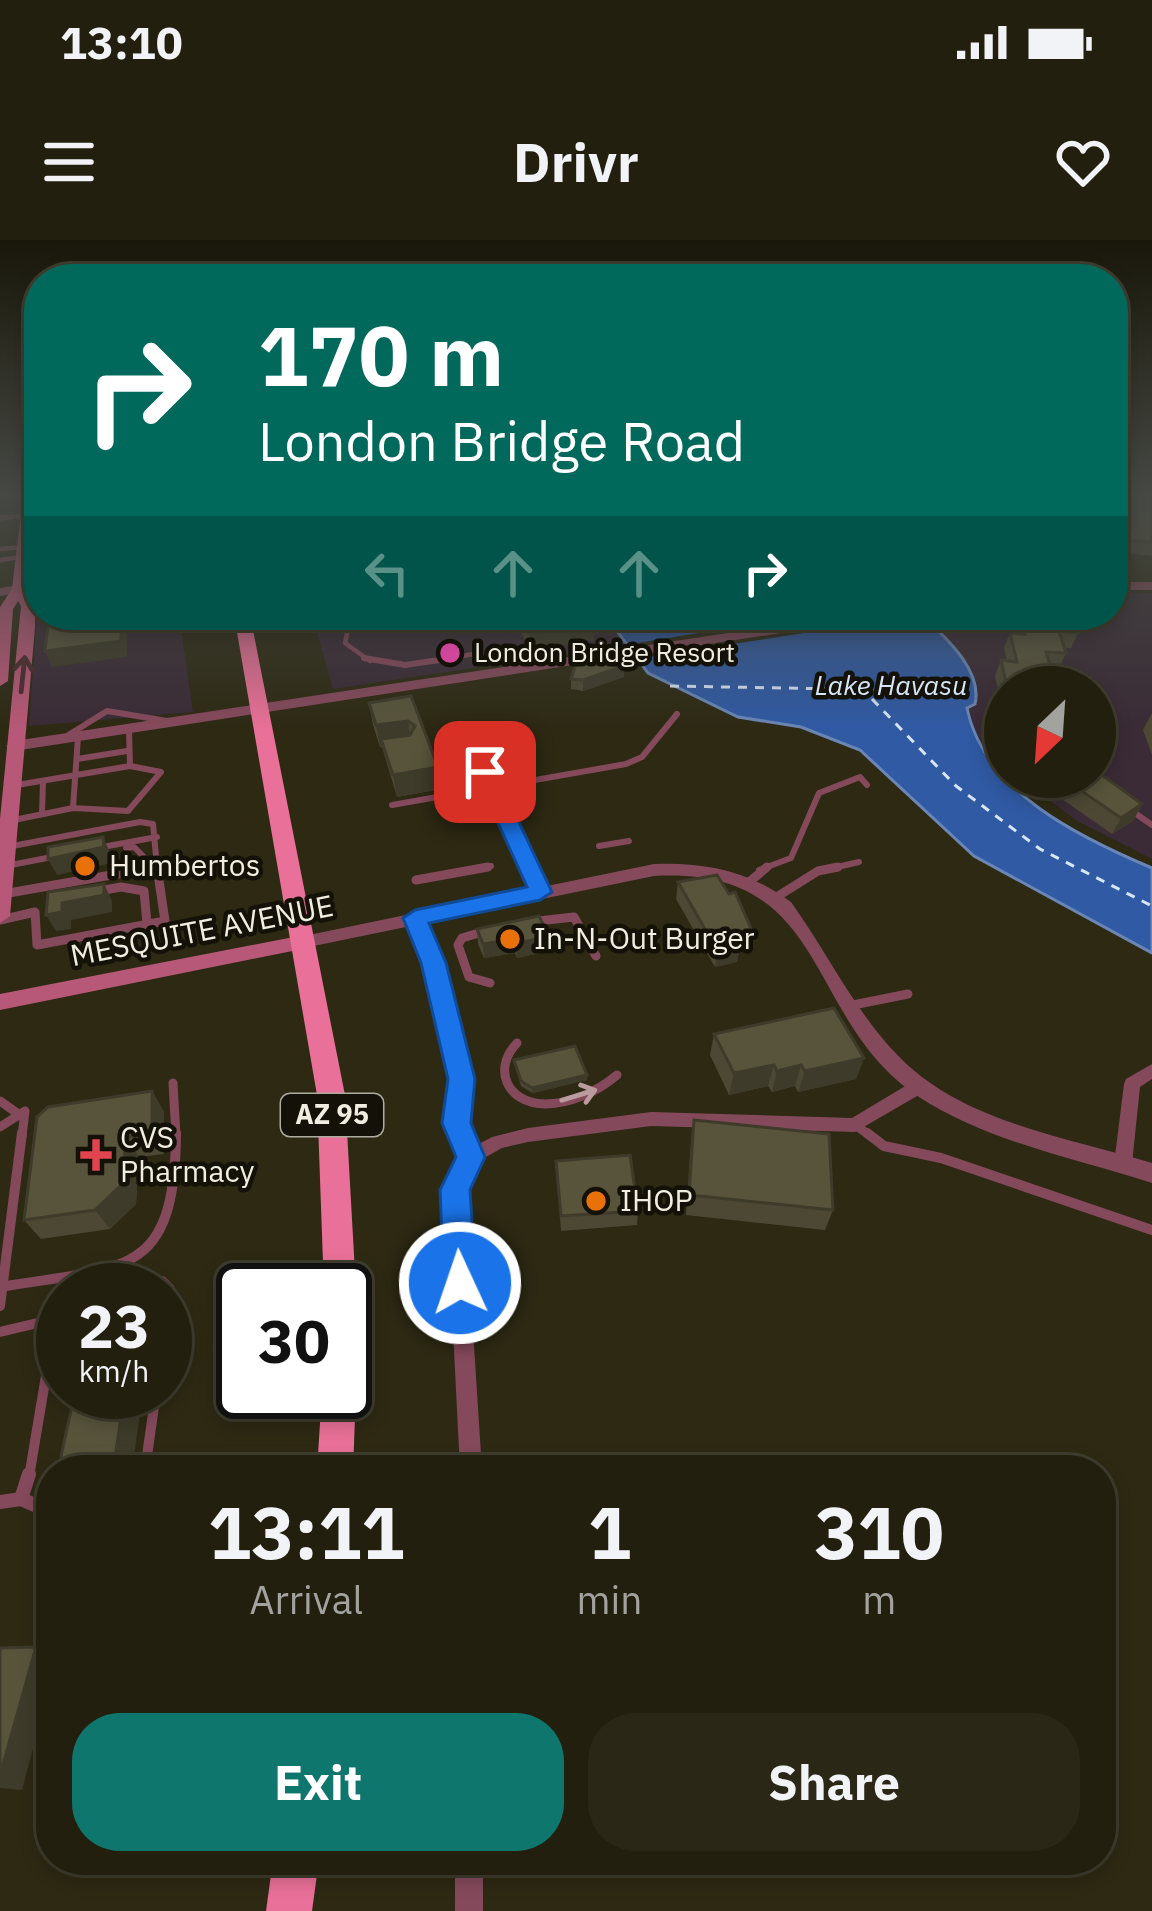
<!DOCTYPE html>
<style>
:root{--surface:#221f0e;--page:#2a2717;--text:#f1f3f6;--muted:#a2a29e;--line:#3f3d2e;--accent:#0f766e}
body{margin:0;font-family:"IBM Plex Sans",sans-serif;background:var(--page);color:var(--text);height:100vh;display:flex;flex-direction:column;font-size:45px;white-space:nowrap}
*{box-sizing:border-box;margin:0}
p{font-size:39px;color:var(--muted)}
.icon{flex:none;width:66px;height:66px;fill:none;stroke:currentColor;stroke-width:2;stroke-linecap:round;stroke-linejoin:round}
.map{position:relative;flex:1;overflow:hidden}
.details{position:absolute;left:36px;top:1215px;width:1080px;height:420px;display:flex;flex-direction:column;background:var(--surface);border-radius:48px;box-shadow:0 6px 18px #0003,0 0 0 3px var(--line)}
.details>*{flex:none}
.hud{position:absolute;left:24px;top:24px;width:1104px;height:366px;border-radius:48px;box-shadow:0 6px 18px #0003,0 0 0 3px var(--line);background:#00695c;color:#fff;overflow:hidden}
.needle{width:78px;rotate:205deg}
.tools{position:absolute;left:984px;top:426px;display:grid;gap:24px}
.tools a{display:grid;place-items:center;width:132px;height:132px;border-radius:50%;background:var(--surface);box-shadow:0 6px 18px #0003,0 0 0 3px var(--line);font-size:60px}
.speed{position:absolute;left:36px;top:1023px;display:flex;gap:24px;font-size:60px;font-weight:700;text-align:center}
.speed>*{display:grid;place-content:center;width:156px;height:156px;border-radius:50%;background:var(--surface);box-shadow:0 6px 18px #0003,0 0 0 3px var(--line);line-height:1}
.speed small{font-size:30px;font-weight:400}
.speed .limit{border:6px solid #111;border-radius:18px;background:#fff;color:#111}
.pin{position:absolute;display:grid;place-items:center;width:102px;height:102px;color:#fff;margin:-51px;border-radius:24px;box-shadow:0 6px 18px #0006}
.me{position:absolute;width:132px;margin:-66px;rotate:357deg;stroke-linejoin:round;filter:drop-shadow(0 0 9px #0008)}
.turn{display:flex;align-items:center;gap:42px;height:252px;padding:0 36px;font-size:54px}
.turn .icon{width:156px;height:156px;stroke-width:2.5}
.turn b{display:block;font-size:84px;line-height:102px}
.lanes{display:flex;align-items:center;height:114px;padding:0 36px;background:#0003;justify-content:center;gap:60px;direction:ltr}
.lanes .off{opacity:.35}
.eta{display:flex;justify-content:space-evenly;align-items:center;height:204px;text-align:center}
.eta b{font-size:72px;font-weight:800;line-height:84px}
.action{display:flex;gap:24px;margin-top:auto;padding:24px 36px}
.action a{flex:1;height:138px;border-radius:48px;background:var(--accent);color:#fff;font-size:48px;font-weight:800;line-height:138px;text-align:center}
.action a+a{background:var(--page);color:var(--text)}
.status{display:flex;justify-content:space-between;align-items:center;height:84px;padding:0 60px;background:var(--surface);direction:ltr}
.status svg{height:33px;fill:currentColor}
header{display:flex;justify-content:space-between;align-items:center;height:156px;padding:0 36px;background:var(--surface);font-size:54px;font-weight:800}
.map>svg:first-child{display:block}
</style>
<div class="status"><b>13:10</b><svg viewBox="0 0 49 12"><path d="M0 12V9h3v3zM5 12V6h3v6zM10 12V3h3v9zM15 12V0h3v12zM26 1h20v11H26zM47 4h2v5h-2z"/></svg></div>
<header><svg class="icon" aria-label="menu" viewBox="0 0 24 24"><path d="M4 6h16M4 12h16M4 18h16"/></svg>Drivr<svg class="icon" aria-label="heart" viewBox="0 0 24 24"><path d="M12 20l-8-8c-3-5 5-10 8-4 3-6 11-1 8 4z"/></svg></header>
<div class="map">
<svg width="1152" height="1671" viewBox="0 0 1152 1671">
<rect width="100%" height="100%" fill="#2d2913"/>
<!-- commercial -->
<g fill="#3a2b36">
<path d="M1113 352 1152 353V619L1077 581 1019 537H1095V447H1005V522L989 519 973 492 967 468 975 464 974 439 922 375H1113Z"/>
<path d="M38 361 39 375H179L193 472 29 486Z"/>
<path d="M312 375H605L626 405 333 449Z"/>
</g>
<!-- water -->
<path fill="#305aa4" stroke="#6a86b6" stroke-width="3" d="M605 375H922C945 397 983 430 975 464L967 468C984 552 1081 598 1152 628V713L974 616 860 510 801 487 738 477 648 433Z"/>
<!-- pier -->
<path fill="#2d2913" d="M809 375H921L630 420 619 406Z"/>
<g fill="none" stroke-linecap="round" stroke-linejoin="round">
<!-- ferry -->
<path stroke="#d8e5fa" stroke-width="3" stroke-dasharray="9 8" stroke-linecap="butt" d="M670 446 841 449 870 457 956 546 1040 609 1152 666"/>
<!-- service-far4 -->
<g stroke="#85495c" stroke-width="4.5">
<path d="M0 309 23 307"/>
<path d="M0 320 22 317"/>
<path d="M331 375 346 389"/>
<path d="M351 375 345 403 370 421"/>
<path d="M436 421 473 414"/>
</g>
<!-- service-far3 -->
<g stroke="#85495c" stroke-width="6">
<path d="M364 418 405 425 453 418"/>
<path d="M469 492 530 630"/>
<path d="M62 499 107 471 167 481"/>
<path d="M77 519 127 511"/>
<path d="M11 546 130 526"/>
<path d="M392 565 626 524 642 517 677 474"/>
<path d="M73 568 78 497"/>
<path d="M1129 569 1152 585"/>
<path d="M42 574 43 541"/>
<path d="M9 581 73 568 128 571 161 532 130 526 129 489"/>
<path d="M599 606 629 601"/>
<path d="M7 607 140 582 153 584 157 627 142 630"/>
<path d="M97 608 157 597"/>
<path d="M126 608 134 607 143 616 137 630"/>
<path d="M6 626 57 616"/>
<path d="M472 630 491 626"/>
<path d="M759 630 791 618 819 553 860 537 867 545"/>
<path d="M824 630 859 622"/>
</g>
<!-- service-far2 -->
<g stroke="#85495c" stroke-width="9">
<path d="M529 627 540 652"/>
<path d="M416 640 488 627"/>
<path d="M748 643 767 627"/>
<path d="M99 651 121 647 144 651 147 684"/>
<path d="M3 654 157 627"/>
<path d="M775 658 818 631 838 627"/>
<path d="M0 680 35 672 37 705 165 681 157 627"/>
<path d="M529 682 574 677 596 716"/>
<path d="M489 690 462 698 458 705 469 737 490 743"/>
<path d="M853 765 908 754"/>
<path d="M517 803C492 829 507 863 544 864 570 864 597 852 617 835"/>
<path d="M173 843 176 896"/>
<path d="M0 861 17 873"/>
<path d="M855 885 871 896"/>
<path d="M0 887 25 871 22 896"/>
</g>
<!-- service-far1 -->
<g stroke="#85495c" stroke-width="10">
<path d="M867 893 884 906 941 918 1152 990"/>
<path d="M140 1041H162L170 1049 165 1087"/>
<path d="M0 1047C122 1026 175 1041 176 893"/>
<path d="M0 1066 22 893"/>
<path d="M0 1092 63 1077"/>
<path d="M145 1230 156 1152"/>
<path d="M29 1237 55 1082"/>
</g>
<!-- service -->
<g stroke="#85495c" stroke-width="14">
<path d="M21 1259 51 1272"/>
<path d="M0 1262 21 1259 29 1234"/>
</g>
<!-- minor -->
<g fill="#85495c" fill-rule="evenodd">
<path d="M29 273V277L0 281V275Z"/>
<path d="M415 673C435 687 465 803 469 833 471 849 464 864 465 880 465 889 471 898 475 906L492 897 528 888 651 872 852 878 912 842H924L926 847 924 852 855 892 651 886 528 902 502 908 477 922 464 950 482 1230H460L446 950 462 917 447 883 454 839 450 816 426 723 408 678Z"/>
<path d="M1152 824V839L1140 847 1132 924 1129 929 1123 931 1117 929 1114 924 1124 844 1126 839Z"/>
<rect x="455" y="1620" width="28" height="51"/>
</g>
<!-- tertiary -->
<g fill="#85495c" fill-rule="evenodd">
<rect x="1113" y="342" width="39" height="8"/>
<path d="M19 345 23 346V352L0 356V348Z"/>
<path d="M847 375H878L872 379 14 511 6 506 14 501Z"/>
<path d="M654 624C705 622 750 631 791 662 830 716 860 783 911 828 975 884 1073 899 1152 923V943C1075 918 988 902 919 857 802 780 833 626 654 636L304 708 295 702 304 696Z"/>
</g>
<!-- secondary -->
<g fill="#b85878" fill-rule="evenodd">
<path d="M23 256H35L26 349 35 366V387L10 676 0 683V579L21 366 18 361 13 369 8 441 0 446V367L12 349Z"/>
<path d="M304 695 312 697 315 702 312 707 0 770V754Z"/>
</g>
<!-- trunk -->
<g fill="#e97098" fill-rule="evenodd">
<path d="M234 375H250L345 855 356 1050 345 1063V1050H324L317 855Z"/>
<path d="M345 1138 356 1152 353 1230H317L322 1152H345Z"/>
<path d="M273 1620H319L312 1671H266Z"/>
</g>
</g>
<!-- wall -->
<g fill="#4c4834">
<path d="M1137 256H1152V316L1123 313Z"/>
<path d="M1011 375H1072L1078 393 1071 408H1064L1066 413 1059 429H1051L1057 447H1005V463H1001L995 436 1001 420 1007 421 1004 408 1010 393H1016Z"/>
<path d="M519 376 594 385V400L530 410 520 391Z"/>
<path d="M624 426V437L583 451 571 449V439Z"/>
<path d="M411 456 438 527 441 549 397 557 382 507H380L373 485 369 463Z"/>
<path d="M1152 473V515L1143 490Z"/>
<path d="M1030 537H1095L1142 564 1133 581 1112 594Z"/>
<path d="M678 642 753 693 750 710 739 712 737 722 715 727 676 659Z"/>
<path d="M477 689 549 697V711L517 718 515 713 484 718 478 704Z"/>
<path d="M714 794 864 818 856 839 798 852 795 846 772 852 768 846 729 855 710 815Z"/>
<path d="M514 820 587 840 533 853 521 846Z"/>
<path d="M152 851 164 872V914L139 917 136 964 110 989 41 999 24 980Z"/>
<path d="M694 880 833 970 825 990 686 975 691 901Z"/>
<path d="M556 921 638 971 637 985 561 991Z"/>
</g>
<!-- shaded-wall -->
<g fill="#3e3b2a">
<path d="M121 375H124L127 382V417L52 427 45 411Z"/>
<path d="M594 385V400L530 410V394Z"/>
<path d="M624 426V437L583 451V440Z"/>
<path d="M408 481 411 503 381 499 382 506 380 507 376 485Z"/>
<path d="M438 527 441 549 397 557 393 535Z"/>
<path d="M1142 564 1133 581 1112 594 1121 578Z"/>
<path d="M103 597 111 614 112 623 57 635 48 619Z"/>
<path d="M104 644 112 661V672L71 680V689L56 691 46 675 62 663Z"/>
<path d="M753 693 750 710 739 712 737 722 715 727 717 710 735 697Z"/>
<path d="M549 697V711L517 718 516 703Z"/>
<path d="M514 699 515 713 484 718 483 704Z"/>
<path d="M864 818 856 839 798 852 805 831Z"/>
<path d="M774 825 768 846 729 855 734 833Z"/>
<path d="M801 825 795 846 772 852 777 831Z"/>
<path d="M587 835V840L533 853 532 848Z"/>
<path d="M152 851 164 872V914L152 893Z"/>
<path d="M126 897 139 917 136 964 110 989 95 970Z"/>
<path d="M145 1033 158 1050H142Z"/>
<path d="M125 1152H143L132 1230H113Z"/>
<path d="M36 1407 51 1412V1440L22 1550 0 1548V1535Z"/>
</g>
<!-- building -->
<g fill="#58543c" stroke="#3e3b2a" stroke-width="3">
<path d="M1139 256H1152V302L1128 300Z"/>
<path d="M121 375V401L45 411 49 376Z"/>
<path d="M522 375H587L594 385 530 394 519 376Z"/>
<path d="M1021 375H1072L1078 393 1059 391 1066 413 1046 412 1057 447H1007L1001 420 1017 422 1010 393 1025 394Z"/>
<path d="M576 423 624 426 583 440 571 439Z"/>
<path d="M411 456 438 527 393 535 381 499 410 495 415 486 408 481 376 485 369 463Z"/>
<path d="M1095 530 1142 564 1121 578 1061 537H1095Z"/>
<path d="M103 597 104 607 48 619V607Z"/>
<path d="M717 635 729 654 735 652 753 693 735 697 740 705 717 710 678 642Z"/>
<path d="M104 644V655L62 663V672L46 675 48 652Z"/>
<path d="M539 676 549 697 516 703 514 699 483 704 477 689Z"/>
<path d="M834 768 864 818 805 831 801 825 777 831 774 825 734 833 714 794Z"/>
<path d="M575 806 587 835 532 848 521 841 514 820Z"/>
<path d="M152 851V893L126 897 122 944 95 970 24 980 37 877 48 867Z"/>
<path d="M694 880 829 894 833 970 689 955Z"/>
<path d="M630 915 638 971 561 976 556 921Z"/>
<path d="M145 1033 142 1050H97L99 1040Z"/>
<path d="M75 1152H125L113 1230H58Z"/>
<path d="M36 1407 0 1535V1408Z"/>
</g>
<!-- one-way arrows -->
<defs><path id="oneway-shaft" d="M-6 0H5M1.5-3L5.5 0L1.5 3" fill="none" stroke-width="1.6" stroke-linecap="round" stroke-linejoin="round" transform="scale(3)"/></defs>
<use stroke="#4d2a2f" href="#oneway-shaft" transform="translate(23 434) rotate(-84)"/>
<use stroke="#bb9c9e" href="#oneway-shaft" transform="translate(579 855) rotate(-17)"/>
<!-- sky -->
<linearGradient id="sky" x2="0" y2="1"><stop stop-color="#19170a"/><stop offset="0.52" stop-color="#464944"/><stop offset="1" stop-color="#464944" stop-opacity="0"/></linearGradient>
<rect width="1152" height="490" fill="url(#sky)"/>
<!-- route -->
<path fill="#1a73e8" stroke="#114b97" stroke-width="3" d="M478 527 495 532 552 652 540 660 429 683 446 723 475 839 471 883 485 917 470 950 476 1043 471 1054 460 1058 449 1054 444 1043 440 950 456 917 442 883 448 839 421 723 403 678 415 670 527 647 475 532Z"/>
<!-- markers -->
<circle fill="#d1479c" stroke="#141208" stroke-width="4.5" cx="450" cy="413" r="12"/>
<g fill="#e8710a" stroke="#141208" stroke-width="4.5">
<circle cx="85" cy="626" r="12"/>
<circle cx="510" cy="699" r="12"/>
<circle cx="596" cy="961" r="12"/>
</g>
<path fill="#e0444e" stroke="#141208" stroke-width="4.5" d="M90 897h12v12h12v12h-12v12h-12v-12h-12v-12h12z"/>
<g text-anchor="middle" stroke-width="9" stroke-linejoin="round" paint-order="stroke">
<!-- far-poi labels -->
<g font-size="27" fill="#f1eee1" stroke="#141208" text-anchor="start">
<text x="474" y="422">London Bridge Resort</text>
</g>
<!-- far-water labels -->
<g font-size="27" font-style="italic" fill="#d8e5fa" stroke="#141208">
<text x="891" y="455">Lake Havasu</text>
</g>
<!-- shield labels -->
<rect fill="#141208" stroke="#afaca0" stroke-width="3" x="281" y="854" width="102" height="42" rx="9"/>
<g font-size="27" font-weight="bold" fill="#f1eee1">
<text x="332" y="884">AZ 95</text>
</g>
<!-- poi labels -->
<g font-size="30" fill="#f1eee1" stroke="#141208" text-anchor="start">
<text x="109" y="636">Humbertos</text>
<text x="534" y="709">In-N-Out Burger</text>
<text x="120" y="908">CVS<tspan x="120" dy="34">Pharmacy</tspan></text>
<text x="620" y="971">IHOP</text>
</g>
<!-- street labels -->
<g font-size="30" fill="#f1eee1" stroke="#141208">
<text transform="translate(202 691) rotate(-11)" y="10">MESQUITE AVENUE</text>
</g>
</g>
</svg>
<div class="tools">
<a><svg class="needle" viewBox="-14 -14 28 28"><path d="M0-13l5 13h-10z" fill="#e53935"/><path d="M0 13l5-13h-10z" fill="#a2a29e"/></svg></a>
</div>
<div class="speed"><div>23<small>km/h</small></div><div class="limit">30</div></div>
<div class="pin" style="left:485px;top:532px;background:#d93025"><svg class="icon" aria-label="arrive" viewBox="0 0 24 24"><path d="M6 21V4h12l-3 4 3 4H6"/></svg></div>
<svg class="me" style="left:460px;top:1043px" viewBox="-20 -20 40 40"><circle r="17" fill="#1a73e8" stroke="#fff" stroke-width="3"/><path d="M0-11L8 9 0 5-8 9z" fill="#fff"/></svg>
<div class="hud">
<div class="turn"><svg class="icon" aria-label="right" viewBox="0 0 24 24"><path d="M7 20v-9h11M14 6l5 5-5 5"/></svg><div><b>170 m</b>London Bridge Road</div></div>
<div class="lanes"><svg class="icon off" aria-label="left" viewBox="0 0 24 24"><path d="M17 20v-9H6M10 6l-5 5 5 5"/></svg><svg class="icon off" aria-label="ahead" viewBox="0 0 24 24"><path d="M12 20V5M6 11l6-6 6 6"/></svg><svg class="icon off" aria-label="ahead" viewBox="0 0 24 24"><path d="M12 20V5M6 11l6-6 6 6"/></svg><svg class="icon" aria-label="right" viewBox="0 0 24 24"><path d="M7 20v-9h11M14 6l5 5-5 5"/></svg></div>
</div>
<section class="details">
<div class="eta">
<div><b>13:11</b><p>Arrival</p></div>
<div><b>1</b><p>min</p></div>
<div><b>310</b><p>m</p></div>
</div>
<div class="action"><a>Exit</a><a>Share</a></div>
</section>
</div>
